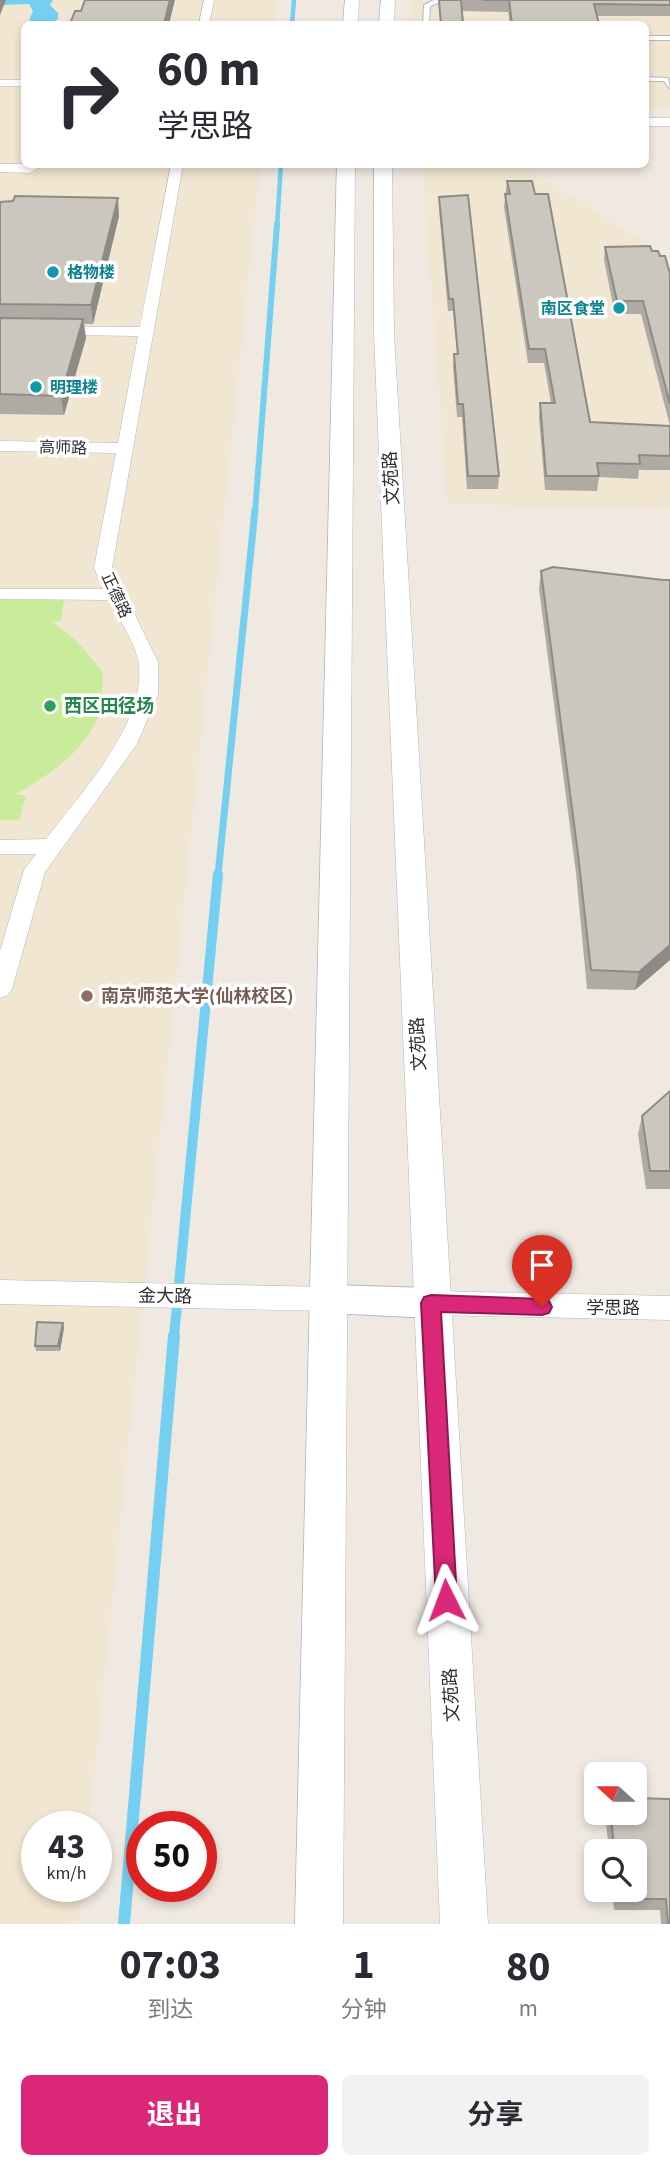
<!DOCTYPE html>
<html lang="zh">
<meta charset="utf-8">
<style>
:root{--surface:#fff;--page:#f2f2f3;--text:#2b2b33;--muted:#7c7c81;--accent:#db2777}
body{margin:0;font-family:"Source Sans 3","Noto Sans SC",sans-serif;background:var(--page);color:var(--text);height:100vh;display:flex;flex-direction:column;font-size:26px;white-space:nowrap}
*{box-sizing:border-box;margin:0}
p{font-size:23px;color:var(--muted)}
.icon{flex:none;width:38px;height:38px;fill:none;stroke:currentColor;stroke-width:2;stroke-linecap:round;stroke-linejoin:round}
.map{position:relative;height:1924px;overflow:hidden}
.side{display:flex;flex-direction:column;background:var(--surface);flex:1}
.side>*{flex:none}
.top-card{position:absolute;left:21px;top:21px;width:628px;height:147px;border-radius:10px;box-shadow:0 4px 10px #0003;background:#fff;color:var(--text);overflow:hidden}
.needle{width:46px;rotate:291deg}
.controls{position:absolute;left:584px;top:1762px;display:grid;gap:14px}
.controls a{display:grid;place-items:center;width:63px;height:63px;border-radius:10px;background:var(--surface);box-shadow:0 4px 10px #0003;font-size:35px}
.speed{position:absolute;left:21px;top:1811px;display:flex;gap:14px;font-size:35px;font-weight:700;text-align:center}
.speed>*{display:grid;place-content:center;width:91px;height:91px;border-radius:50%;background:var(--surface);box-shadow:0 4px 10px #0003;line-height:1}
.speed small{font-size:18px;font-weight:400}
.speed .limit{border:10px solid #d22;background:#fff;color:#111}
.pin{position:absolute;display:grid;place-items:center;width:60px;height:60px;color:#fff;margin:-72px -30px;border-radius:50% 50% 50% 0;rotate:-45deg;box-shadow:0 0 7px #0007}
.pin .icon{rotate:45deg}
.me{position:absolute;width:77px;margin:-38px;rotate:357deg;stroke-linejoin:round;filter:drop-shadow(0 0 5px #0008)}
.turn{display:flex;align-items:center;gap:24px;height:147px;padding:0 21px;font-size:32px}
.turn .icon{width:91px;height:91px;stroke-width:2.5}
.turn b{display:block;font-size:49px;line-height:60px}
.eta{display:flex;justify-content:space-evenly;align-items:center;height:119px;text-align:center}
.eta b{font-size:42px;font-weight:700;line-height:49px}
.cta{display:flex;gap:14px;margin-top:auto;padding:14px 21px}
.cta a{flex:1;height:80px;border-radius:10px;background:var(--accent);color:#fff;font-size:28px;font-weight:700;line-height:80px;text-align:center}
.cta a+a{background:var(--page);color:var(--text)}
.map>svg:first-child{display:block}
</style>
<div class="map">
<svg width="670" height="1924" viewBox="0 0 670 1924">
<rect width="100%" height="100%" fill="#efe9e1"/>
<!-- education -->
<g fill="#f0e6d1">
<path d="M0 0H277L275 24H24V164L260 165 89 1827H37V1886L83 1887 80 1918 70 1924H0Z"/>
<path d="M411 0H670V109L646 110V24H411Z"/>
<path d="M422 165H522L670 259V510L447 504Z"/>
</g>
<!-- pitch -->
<path fill="#c9ec9a" d="M0 600H64L61 621 52 622C74 636 88 653 103 673 102 687 103 703 98 716 85 751 47 777 16 794L26 796 19 820H0Z"/>
<!-- water -->
<path fill="#75cff0" d="M0 0H53L50 5 58 13V19C50 24 38 26 29 20L33 11 29 4 0 5Z"/>
<g fill="none" stroke-linecap="round" stroke-linejoin="round">
<!-- stream-far4 -->
<g stroke="#75cff0" stroke-width="4.5">
<path d="M292 24 294 0"/>
<path d="M277 226 281 164"/>
</g>
<!-- stream-far3 -->
<path stroke="#75cff0" stroke-width="6" d="M255 512 277 224"/>
<!-- stream-far2 -->
<path stroke="#75cff0" stroke-width="7" d="M218 875 255 510"/>
<!-- stream-far1 -->
<path stroke="#75cff0" stroke-width="10" d="M174 1337 218 874"/>
<!-- stream -->
<path stroke="#75cff0" stroke-width="12" d="M124 1924 174 1336"/>
<!-- service casing -->
<g stroke="#b4b7c1" stroke-width="2">
<g id="service">
<path d="M434 0 458 1 438 3 430 6 429 24H423L424 5Z"/>
<rect x="646" y="36" width="24" height="4"/>
<path d="M646 77 668 78 670 89 664 81H646Z"/>
</g>
</g>
<!-- minor casing -->
<g stroke="#b4b7c1" stroke-width="1">
<g id="minor">
<path d="M204 0H214L209 24H199Z"/>
<rect x="0" y="80" width="24" height="6"/>
<rect x="646" y="118" width="24" height="8"/>
<path d="M0 164H45L30 173 0 172Z"/>
<path d="M171 164H183L112 568 158 662V694L137 744 45 872 12 989 8 995 0 998V951L24 870 36 854H0V840L46 839C81 792 145 726 139 665 138 648 118 617 110 600L0 599V589H104L94 568 116 453 0 451V441L118 443 138 336 0 334V326L140 327Z"/>
<path d="M0 1280 330 1287 340 1291 344 1299 340 1307 330 1311 0 1304Z"/>
<path d="M431 1291 670 1296V1320L431 1315 421 1311 417 1303 421 1295Z"/>
</g>
</g>
<!-- tertiary casing -->
<g stroke="#b4b7c1" stroke-width="2">
<path id="tertiary" d="M330 1285 431 1288 443 1293 448 1303 443 1313 431 1318 330 1313 318 1309 313 1299 318 1289Z"/>
</g>
<!-- secondary casing -->
<g stroke="#b4b7c1" stroke-width="1">
<g id="secondary">
<path d="M345 0H359L358 24H343Z"/>
<path d="M381 0H395L394 24H379Z"/>
<path d="M337 164H355L343 1924H295Z"/>
<path d="M374 164H392L394 334 488 1924H440L374 334Z"/>
</g>
</g>
<!-- service -->
<use href="#service" fill="#fff" fill-rule="evenodd"/>
<!-- minor -->
<use href="#minor" fill="#fff" fill-rule="evenodd"/>
<!-- tertiary -->
<use href="#tertiary" fill="#fff" fill-rule="evenodd"/>
<!-- secondary -->
<use href="#secondary" fill="#fff" fill-rule="evenodd"/>
</g>
<!-- wall -->
<g fill="#afaba4">
<path d="M439 0H670V16H597L599 24H510L508 12 462 11 463 24H440Z"/>
<path d="M507 181 590 422 670 426 641 314H615L604 260 605 247 652 251 660 256 670 274V470H639L638 479 599 477 597 491 545 490 539 417 540 403H551L544 363H528L504 207Z"/>
<path d="M439 197 499 476 498 489H467L462 417H457L453 367 454 354H457L453 311H448L439 209Z"/>
<path d="M0 202 119 216 93 324H84L86 338 64 415 0 414Z"/>
<path d="M541 571 663 580 670 960 635 990 587 989 576 873 539 589Z"/>
<path d="M670 1091V1189H646L638 1134 642 1116Z"/>
<path d="M64 1328 60 1351H36L35 1346Z"/>
<path d="M670 1799V1924H661L660 1910H614L612 1890H635V1852H609L605 1813H635Z"/>
</g>
<!-- shaded-wall -->
<g fill="#8e8b86">
<path d="M0 0H6L0 15Z"/>
<path d="M170 0H175L169 24H164Z"/>
<path d="M118 198 119 216 93 324 91 305Z"/>
<path d="M83 319 86 338 64 415 61 396Z"/>
<path d="M670 945V960L635 990 639 972Z"/>
<path d="M63 1323 64 1328 60 1351 58 1346Z"/>
</g>
<!-- building -->
<g fill="#cbc7bf" stroke="#8e8b86" stroke-width="2">
<path d="M85 0H170L164 24H70L75 11H81Z"/>
<path d="M439 0H461L463 24H441Z"/>
<path d="M483 0H670V5L594 4 599 24H512L509 0Z"/>
<path d="M507 181H532L535 194H548L590 422 670 426V456L639 455 640 464 597 463 599 476H546L540 403H555L545 349H529L505 194H510Z"/>
<path d="M468 195 499 476H468L463 404H458L454 354H458L453 299H449L439 197Z"/>
<path d="M15 196 118 198 91 305 0 304V202L13 201Z"/>
<path d="M650 246 652 251H658L660 256H665L670 274V404L643 301H617L605 247Z"/>
<path d="M0 318 83 319 61 396 0 394Z"/>
<path d="M553 567 663 580H670V945L639 972 591 970 578 854 541 571Z"/>
<path d="M670 1091V1171H650L642 1116Z"/>
<path d="M37 1322 63 1323 58 1346H35Z"/>
<path d="M635 1798 670 1799V1924H668L666 1899H619L618 1890H635V1852H614L611 1813H635Z"/>
</g>
<!-- route -->
<path fill="#db2777" stroke="#8e194d" stroke-width="2" d="M431 1295 542 1299 549 1301 552 1307 549 1313 542 1315 441 1312 457 1600 454 1608 446 1611 439 1608 436 1600 421 1303 424 1297Z"/>
<!-- markers -->
<g fill="#0f9aa8" stroke="#fff" stroke-width="2.5">
<circle cx="53" cy="272" r="7"/>
<circle cx="619" cy="308" r="7"/>
<circle cx="36" cy="387" r="7"/>
</g>
<circle fill="#2e9e5b" stroke="#fff" stroke-width="2.5" cx="50" cy="706" r="7"/>
<circle fill="#8d6e63" stroke="#fff" stroke-width="2.5" cx="87" cy="996" r="7"/>
<g text-anchor="middle" stroke-width="7" stroke-linejoin="round" paint-order="stroke">
<!-- far-culture labels -->
<g font-size="16" font-weight="bold" fill="#0d838f" stroke="#fff" text-anchor="start">
<text x="67" y="278">格物楼</text>
<text x="605" y="314" text-anchor="end">南区食堂</text>
<text x="50" y="393">明理楼</text>
</g>
<!-- far-street labels -->
<g font-size="16" fill="#2e2e2e" stroke="#fff">
<text transform="translate(63 447) rotate(1)" y="6">高师路</text>
<text transform="translate(117 595) rotate(65)" y="6">正德路</text>
</g>
<!-- street labels -->
<g font-size="18" fill="#2e2e2e" stroke="#fff">
<text transform="translate(391 478) rotate(-93)" y="6">文苑路</text>
<text transform="translate(418 1044) rotate(-93)" y="6">文苑路</text>
<text transform="translate(165 1296) rotate(1)" y="6">金大路</text>
<text x="613" y="1314">学思路</text>
<text transform="translate(451 1695) rotate(-93)" y="6">文苑路</text>
</g>
<!-- leisure labels -->
<g font-size="18" font-weight="bold" fill="#27864d" stroke="#fff" text-anchor="start">
<text x="64" y="712">西区田径场</text>
</g>
<!-- education labels -->
<g font-size="18" font-weight="bold" fill="#785e54" stroke="#fff" text-anchor="start">
<text x="101" y="1002">南京师范大学(仙林校区)</text>
</g>
</g>
</svg>
<div class="controls">
<a><svg class="needle" viewBox="-14 -14 28 28"><path d="M0-13l5 13h-10z" fill="#e53935"/><path d="M0 13l5-13h-10z" fill="#7c7c81"/></svg></a>
<a><svg class="icon" aria-label="search" viewBox="0 0 24 24"><circle cx="10" cy="10" r="6"/><path d="M15 15l6 6"/></svg></a>
</div>
<div class="speed"><div>43<small>km/h</small></div><div class="limit">50</div></div>
<div class="pin" style="left:542px;top:1307px;background:#d93025"><svg class="icon" aria-label="arrive" viewBox="0 0 24 24"><path d="M6 21V4h12l-3 4 3 4H6"/></svg></div>
<svg class="me" style="left:446px;top:1600px" viewBox="-20 -20 40 40"><path d="M0-17L14 15 0 8-14 15z" fill="#db2777" stroke="#fff" stroke-width="4"/></svg>
<div class="top-card">
<div class="turn"><svg class="icon" aria-label="right" viewBox="0 0 24 24"><path d="M7 20v-9h11M14 6l5 5-5 5"/></svg><div><b>60 m</b>学思路</div></div>
</div>
</div>
<section class="side">
<div class="eta">
<div><b>07:03</b><p>到达</p></div>
<div><b>1</b><p>分钟</p></div>
<div><b>80</b><p>m</p></div>
</div>
<div class="cta"><a>退出</a><a>分享</a></div>
</section>
